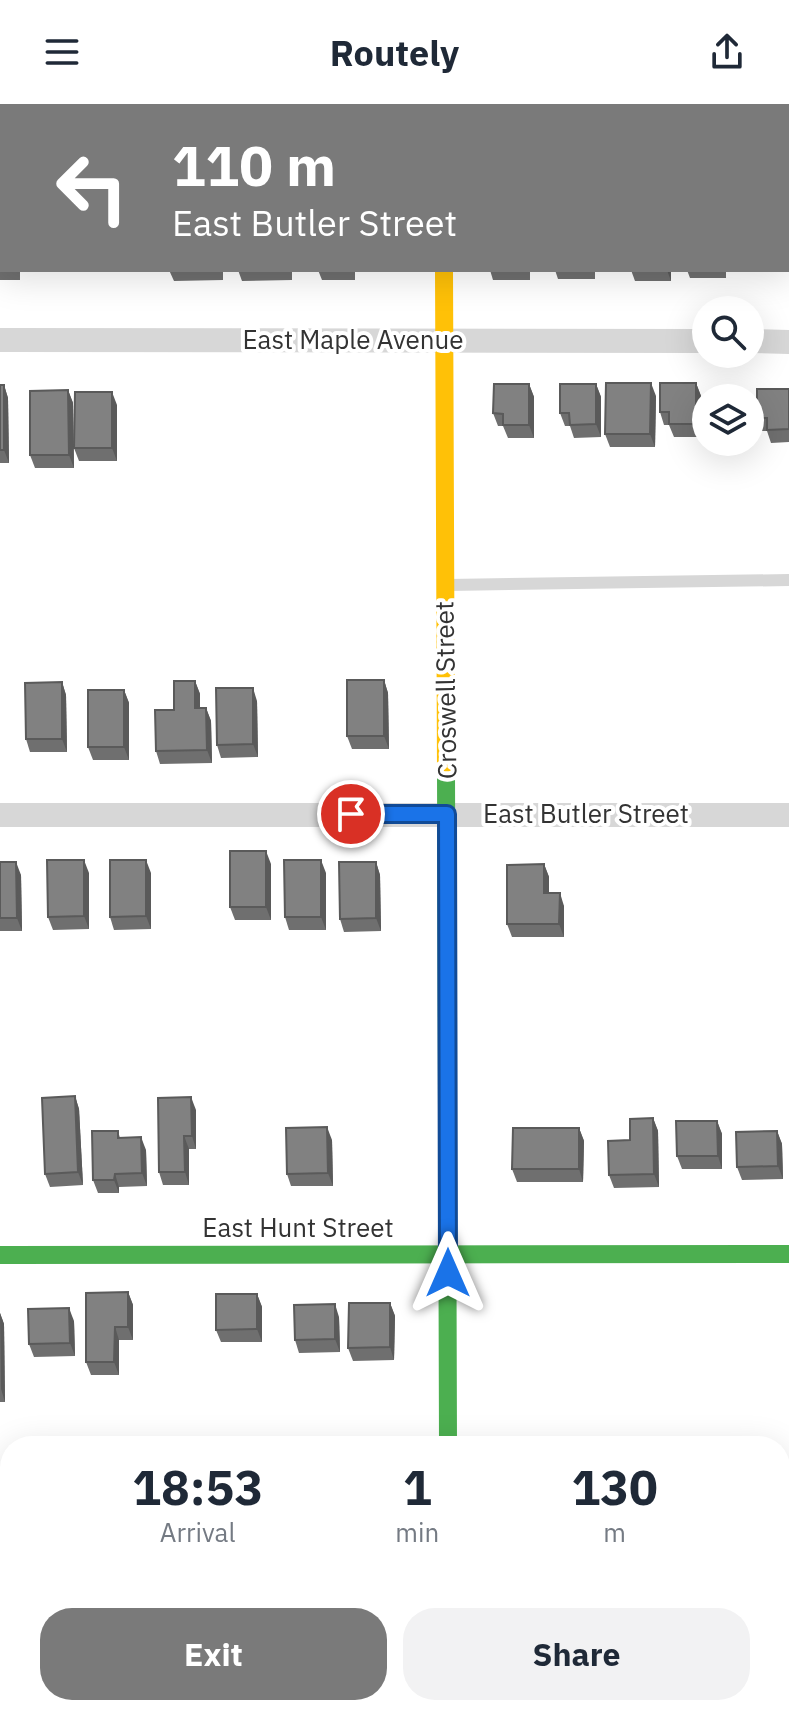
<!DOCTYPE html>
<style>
:root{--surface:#fff;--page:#f2f2f3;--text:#1f2937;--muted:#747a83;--accent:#7a7a7a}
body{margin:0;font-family:"IBM Plex Sans",sans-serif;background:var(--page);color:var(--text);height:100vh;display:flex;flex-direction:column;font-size:30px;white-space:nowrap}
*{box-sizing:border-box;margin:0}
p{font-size:26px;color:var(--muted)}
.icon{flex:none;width:44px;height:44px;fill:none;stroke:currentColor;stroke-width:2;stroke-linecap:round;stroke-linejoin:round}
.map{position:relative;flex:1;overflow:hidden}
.panel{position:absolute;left:0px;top:1332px;width:790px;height:280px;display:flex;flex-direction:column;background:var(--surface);border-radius:32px 32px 0 0;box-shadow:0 8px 32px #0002}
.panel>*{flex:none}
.top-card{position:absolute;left:0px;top:0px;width:790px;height:168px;box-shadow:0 8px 32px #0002;background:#7a7a7a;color:#fff;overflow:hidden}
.buttons{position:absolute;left:692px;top:192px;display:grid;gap:16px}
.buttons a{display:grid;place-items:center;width:72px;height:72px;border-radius:50%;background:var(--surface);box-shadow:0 8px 32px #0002;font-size:40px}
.pin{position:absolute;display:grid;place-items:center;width:68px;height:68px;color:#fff;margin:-34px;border:4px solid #fff;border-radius:50%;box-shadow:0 2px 8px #0007}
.me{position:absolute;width:88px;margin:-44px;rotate:0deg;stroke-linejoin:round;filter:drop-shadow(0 0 6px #0008)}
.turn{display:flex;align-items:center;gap:28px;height:168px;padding:0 40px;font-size:36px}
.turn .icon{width:104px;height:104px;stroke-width:2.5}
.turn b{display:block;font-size:56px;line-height:68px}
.eta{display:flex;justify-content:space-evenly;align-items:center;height:136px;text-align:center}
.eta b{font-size:48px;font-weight:700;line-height:56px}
.button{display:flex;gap:16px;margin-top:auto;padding:16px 40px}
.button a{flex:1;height:92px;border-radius:32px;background:var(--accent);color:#fff;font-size:32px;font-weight:700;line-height:92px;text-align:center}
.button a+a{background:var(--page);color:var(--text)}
header{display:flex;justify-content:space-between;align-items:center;height:104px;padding:0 40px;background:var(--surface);font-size:36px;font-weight:700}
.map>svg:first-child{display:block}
</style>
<header><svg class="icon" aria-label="menu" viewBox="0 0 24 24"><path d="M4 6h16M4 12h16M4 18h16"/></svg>Routely<svg class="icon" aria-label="share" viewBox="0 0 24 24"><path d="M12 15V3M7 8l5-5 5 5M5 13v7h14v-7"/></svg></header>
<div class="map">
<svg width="789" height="1612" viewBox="0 0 789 1612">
<rect width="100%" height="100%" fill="#fff"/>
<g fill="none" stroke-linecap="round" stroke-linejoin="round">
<!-- lane -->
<path stroke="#d7d7d7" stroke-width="12" d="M448 481 789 476"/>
<!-- street -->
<g stroke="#d7d7d7" stroke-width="24">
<path d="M461 2 462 0"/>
<path d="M0 236 706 237"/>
<path d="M750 237 789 238"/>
<path d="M0 711H789"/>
<path d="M780 1585H789"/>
<path d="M0 1588H10"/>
<path d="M449 1602V1612"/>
</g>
<!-- fast -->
<g stroke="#4caf50" stroke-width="18">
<path d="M446 666 448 1342"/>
<path d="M0 1151 789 1150"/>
</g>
<!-- slow -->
<path stroke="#ffc107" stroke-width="18" d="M444 166 446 666"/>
</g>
<!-- wall -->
<g fill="#6f6f6f">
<path d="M0 99H2V166H20V176H0Z"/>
<path d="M169 166H223V176L174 177Z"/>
<path d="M238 166H292V176L242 177Z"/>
<path d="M318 166H355V176H322Z"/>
<path d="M490 166H530V176H493Z"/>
<path d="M555 166H595V175H558Z"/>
<path d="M631 166H671V177H635Z"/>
<path d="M687 166H726V174H690Z"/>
<path d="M696 279 701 292 700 333H674L669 321H664L660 308Z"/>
<path d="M529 280 534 293V334H508L503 322H498L493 309Z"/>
<path d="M596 280 601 293V333L574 334 570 322H565L560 309Z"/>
<path d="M0 281H4L8 294 9 359H0Z"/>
<path d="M789 285V338L771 339 767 327H762L757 314Z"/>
<path d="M68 286 73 299 74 364H35L30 351Z"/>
<path d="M656 292 655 343H610L605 330Z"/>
<path d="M117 301V357H79L74 344Z"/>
<path d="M384 576 388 589 389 645H352L347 632Z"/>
<path d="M195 577 200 590V604H206L211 617 212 659 160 660 156 647 174 606Z"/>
<path d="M62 578 66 591 67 648H30L26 635Z"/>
<path d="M124 586 129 599V656H93L88 643Z"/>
<path d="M257 597 258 653 221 654 217 641Z"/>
<path d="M0 758 21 771 22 827H0Z"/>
<path d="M376 758 380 771 381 827 344 828 340 815Z"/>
<path d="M271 760V816H235L230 803Z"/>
<path d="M544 760 549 773V789L564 802V833H512L507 820Z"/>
<path d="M89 769V825L53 826 48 813Z"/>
<path d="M151 769V825L114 826 110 813Z"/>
<path d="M326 769V826H289L285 813Z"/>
<path d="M75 992 79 1005 83 1081 50 1083 45 1070Z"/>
<path d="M196 1006V1045H189V1081H163L159 1068Z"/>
<path d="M653 1014 658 1027 659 1083 614 1084 609 1071Z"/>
<path d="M717 1017 722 1030V1065H682L677 1052Z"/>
<path d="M579 1024 584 1037 583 1078H517L512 1065Z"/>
<path d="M118 1027 120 1034 146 1046 147 1082 119 1083V1089H98L93 1076Z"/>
<path d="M777 1027 782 1040 783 1075 742 1076 737 1063Z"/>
<path d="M332 1036 333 1082H291L287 1070Z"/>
<path d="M128 1188 133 1201V1236H119V1271H91L86 1258Z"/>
<path d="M257 1190 262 1203V1238H221L216 1226Z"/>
<path d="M390 1199 395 1212 394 1256 353 1257 348 1244Z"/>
<path d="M0 1209 4 1220 5 1298H0Z"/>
<path d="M339 1213 340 1248 299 1249 295 1236Z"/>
<path d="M74 1217 75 1252 34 1253 29 1240Z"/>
<path d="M0 1466H8L10 1471V1532H0Z"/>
</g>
<!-- shaded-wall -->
<g fill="#5a5a5a">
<path d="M667 166H671V177Z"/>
<path d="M651 279 656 292 655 343 650 330Z"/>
<path d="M696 279 701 292 700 333 696 320Z"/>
<path d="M529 280 534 293V334L529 321Z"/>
<path d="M596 280 601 293V333L596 320Z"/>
<path d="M4 281 8 294 9 359 4 346Z"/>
<path d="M68 286 73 299 74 364 69 351Z"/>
<path d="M112 288 117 301V357L112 344Z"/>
<path d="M384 576 388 589 389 645 384 632Z"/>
<path d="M195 577 200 590V617L195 604Z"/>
<path d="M62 578 66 591 67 648 62 635Z"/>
<path d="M253 584 257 597 258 653 253 640Z"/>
<path d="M124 586 129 599V656L124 643Z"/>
<path d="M206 604 211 617 212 659 207 646Z"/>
<path d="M266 747 271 760V816L266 803Z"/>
<path d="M84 756 89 769V825L84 812Z"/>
<path d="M146 756 151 769V825L146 812Z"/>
<path d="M321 756 326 769V826L321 813Z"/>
<path d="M16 758 21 771 22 827 17 814Z"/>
<path d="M376 758 380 771 381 827 376 814Z"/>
<path d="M544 760 549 773V802L544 789Z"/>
<path d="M560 789 564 802V833L559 820Z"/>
<path d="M75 992 79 1005 83 1081 78 1068Z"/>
<path d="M191 993 196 1006V1045L192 1032Z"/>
<path d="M653 1014 658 1027 659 1083 654 1070Z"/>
<path d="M717 1017 722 1030V1065L718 1052Z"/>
<path d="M327 1023 332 1036 333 1082 328 1069Z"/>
<path d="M579 1024 584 1037 583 1078 579 1065Z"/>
<path d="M777 1027 782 1040 783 1075 778 1062Z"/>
<path d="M184 1032 189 1045V1081L185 1068Z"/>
<path d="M141 1033 146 1046 147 1082 142 1069Z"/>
<path d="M115 1070 119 1083V1089L114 1076Z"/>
<path d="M128 1188 133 1201V1236L128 1223Z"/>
<path d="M257 1190 262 1203V1238L257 1225Z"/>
<path d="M390 1199 395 1212 394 1256 390 1243Z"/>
<path d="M335 1200 339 1213 340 1248 335 1235Z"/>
<path d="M69 1204 74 1217 75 1252 70 1239Z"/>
<path d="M0 1209 4 1220 5 1298 1 1285Z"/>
<path d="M115 1223 119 1236V1271L114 1258Z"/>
<path d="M8 1466 10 1471V1523L8 1519Z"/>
</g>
<!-- building -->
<g fill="#818181" stroke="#5a5a5a" stroke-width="2">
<rect x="558" y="0" width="56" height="2"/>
<rect x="637" y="0" width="36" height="2"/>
<rect x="683" y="0" width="36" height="2"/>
<path d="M773 0H789V66L788 2H773Z"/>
<rect x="0" y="99" width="2" height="64"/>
<path d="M606 279H651L650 330H605Z"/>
<path d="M660 279H696V320H669V308H660Z"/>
<path d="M494 280H529V321H503V310L493 309Z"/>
<path d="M560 280H596V320L570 321 569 309H560Z"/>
<rect x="0" y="281" width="4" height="65"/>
<path d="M757 285H789V325L767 326V314H757Z"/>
<path d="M68 286 69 351H30V287Z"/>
<path d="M75 288H112V344H74Z"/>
<rect x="347" y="576" width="37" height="56"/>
<path d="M174 577H195V604H206L207 646 156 647 155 606H174Z"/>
<path d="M62 578V635H26L25 579Z"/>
<path d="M216 584H253V640L217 641Z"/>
<rect x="88" y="586" width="36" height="57"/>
<rect x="230" y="747" width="36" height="56"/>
<path d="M47 756H84V812L48 813Z"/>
<path d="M110 756H146V812L110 813Z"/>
<path d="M284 756H321V813H285Z"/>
<path d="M0 758H16L17 814H0Z"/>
<path d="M339 758H376V814L340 815Z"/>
<path d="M544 760V789H560L559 820H507V761Z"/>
<path d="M75 992 78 1068 45 1070 42 994Z"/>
<path d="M191 993 192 1032H184L185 1068H159L158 994Z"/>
<path d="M653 1014 654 1070 609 1071 608 1037 630 1036V1015Z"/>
<path d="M676 1017H717L718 1052H677Z"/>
<path d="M327 1023 328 1069 287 1070 286 1024Z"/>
<path d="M513 1024H579V1065H512Z"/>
<path d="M92 1027H118V1034L141 1033 142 1069 115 1070 114 1076H93Z"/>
<path d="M777 1027 778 1062 737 1063 736 1028Z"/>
<path d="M128 1188V1223H115L114 1258H86V1189Z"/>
<path d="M216 1190H257V1225L216 1226Z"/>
<path d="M349 1199H390V1243L348 1244Z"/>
<path d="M335 1200V1235L295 1236 294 1201Z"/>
<path d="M69 1204 70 1239 29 1240 28 1205Z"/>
<rect x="0" y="1466" width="8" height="53"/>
</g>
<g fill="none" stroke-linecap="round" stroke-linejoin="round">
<!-- route casing -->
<g stroke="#114b97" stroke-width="20">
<path id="route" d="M351 710H447L448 1169"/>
</g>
<!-- route -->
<use href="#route" stroke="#1a73e8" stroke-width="14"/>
</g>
<g text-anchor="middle" stroke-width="8" stroke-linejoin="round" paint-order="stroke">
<!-- street labels -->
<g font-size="26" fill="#333" stroke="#fff">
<text x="353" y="245">East Maple Avenue</text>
<text transform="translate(446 586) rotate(-91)" y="9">Croswell Street</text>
<text x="586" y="719">East Butler Street</text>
<text x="298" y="1133">East Hunt Street</text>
</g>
</g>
</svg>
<div class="buttons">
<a><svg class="icon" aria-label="search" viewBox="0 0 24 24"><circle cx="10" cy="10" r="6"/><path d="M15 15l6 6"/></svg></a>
<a><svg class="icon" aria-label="layers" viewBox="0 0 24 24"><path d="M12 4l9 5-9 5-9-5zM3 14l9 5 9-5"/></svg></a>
</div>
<div class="pin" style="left:351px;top:710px;background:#d93025"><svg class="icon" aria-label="arrive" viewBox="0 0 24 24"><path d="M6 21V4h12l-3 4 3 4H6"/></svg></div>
<svg class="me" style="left:448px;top:1169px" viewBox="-20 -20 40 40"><path d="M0-17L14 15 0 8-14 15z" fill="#1a73e8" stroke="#fff" stroke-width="4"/></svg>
<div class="top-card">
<div class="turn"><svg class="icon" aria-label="left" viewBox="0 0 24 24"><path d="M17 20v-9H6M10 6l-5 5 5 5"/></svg><div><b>110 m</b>East Butler Street</div></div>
</div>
<section class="panel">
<div class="eta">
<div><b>18:53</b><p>Arrival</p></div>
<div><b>1</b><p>min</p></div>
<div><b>130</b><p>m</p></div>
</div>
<div class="button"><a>Exit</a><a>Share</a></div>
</section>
</div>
